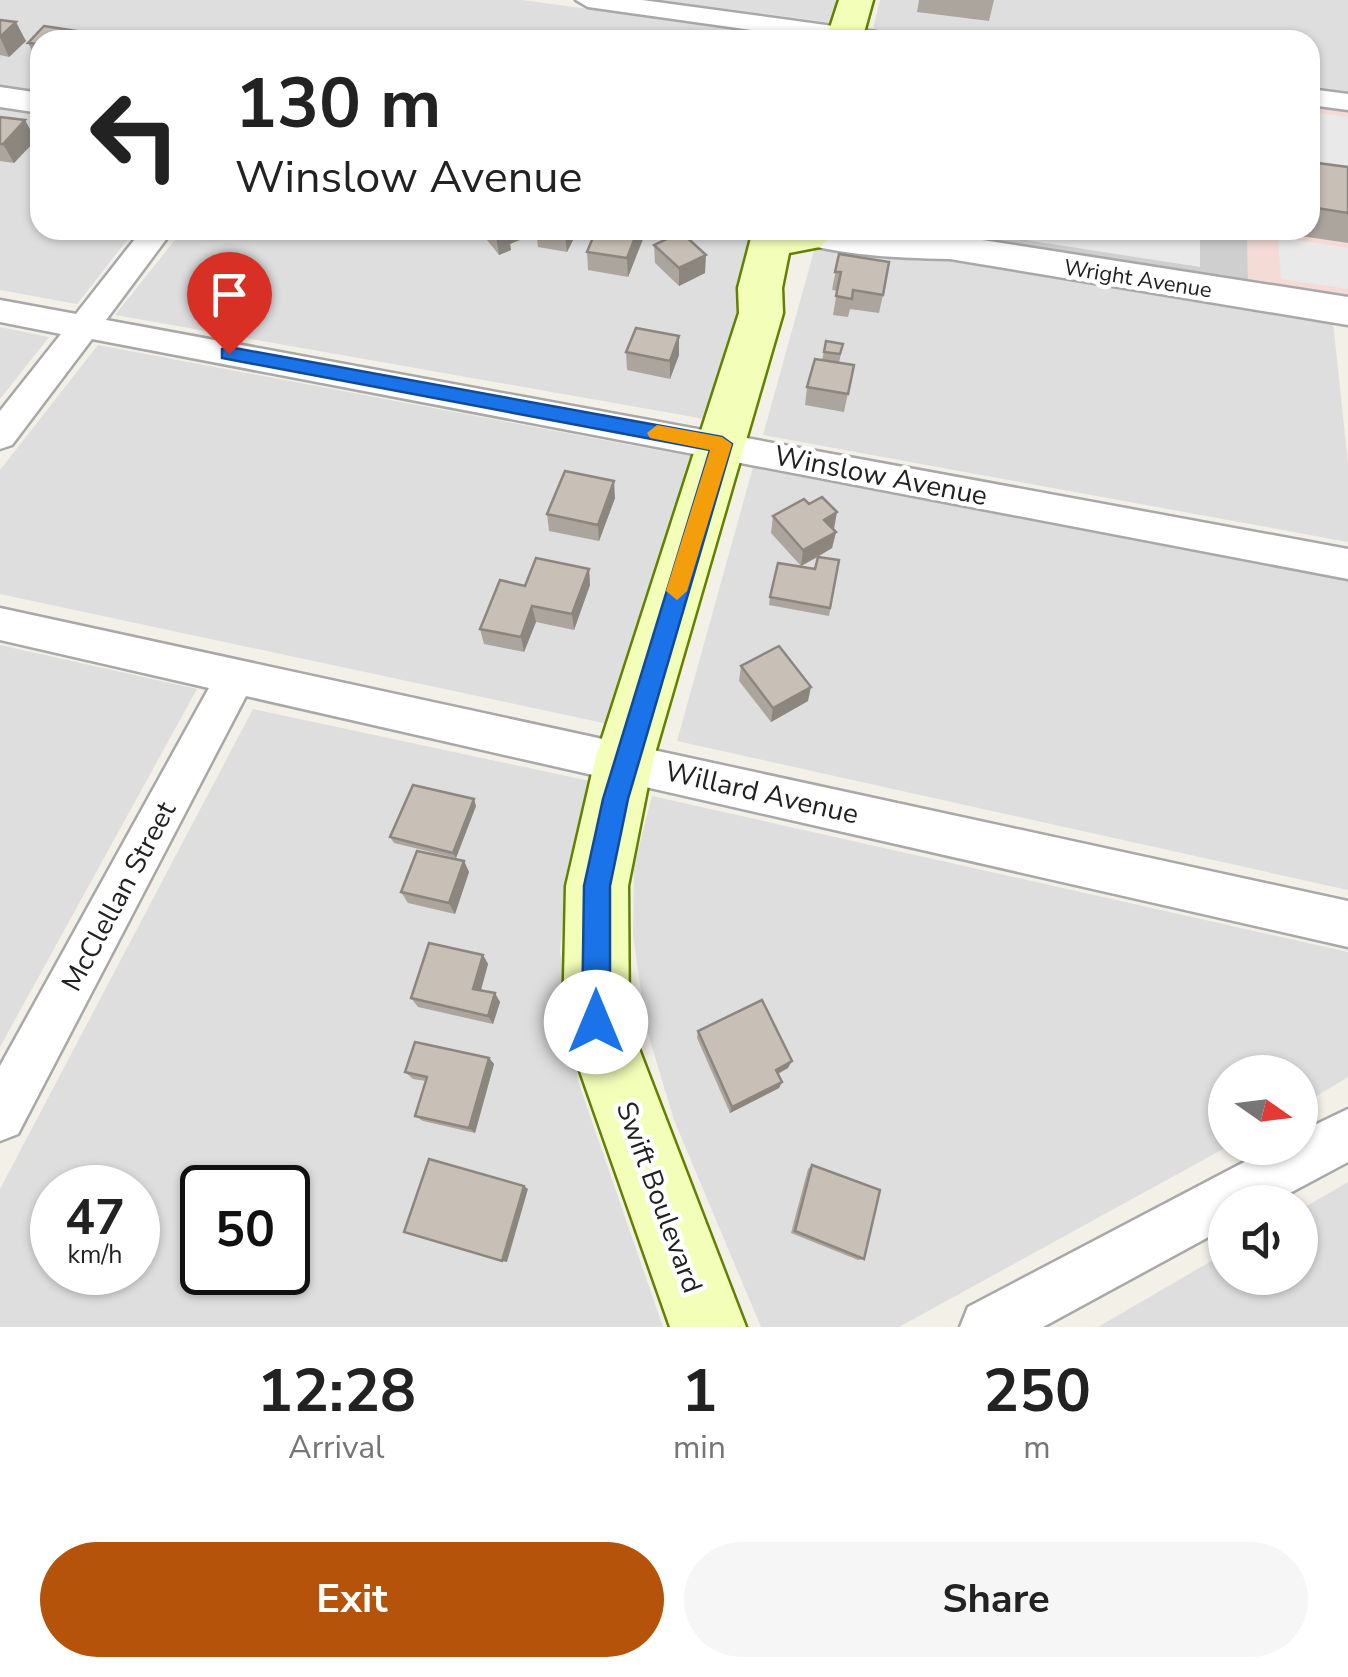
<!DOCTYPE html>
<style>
:root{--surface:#fff;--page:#f6f6f6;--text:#222;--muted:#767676;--accent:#b45309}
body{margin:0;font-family:"Nunito Sans",sans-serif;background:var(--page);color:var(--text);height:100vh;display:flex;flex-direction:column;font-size:38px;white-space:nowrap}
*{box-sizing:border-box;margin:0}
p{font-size:32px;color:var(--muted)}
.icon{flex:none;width:55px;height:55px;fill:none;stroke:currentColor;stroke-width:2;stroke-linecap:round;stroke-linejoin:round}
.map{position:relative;height:1327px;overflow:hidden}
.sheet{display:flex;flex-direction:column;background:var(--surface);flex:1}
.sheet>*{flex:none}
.guide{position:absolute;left:30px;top:30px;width:1290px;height:210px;border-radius:30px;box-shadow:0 2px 8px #0004;background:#fff;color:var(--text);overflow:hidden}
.needle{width:65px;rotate:104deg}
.fabs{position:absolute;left:1208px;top:1055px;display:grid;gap:20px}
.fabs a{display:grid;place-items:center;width:110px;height:110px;border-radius:50%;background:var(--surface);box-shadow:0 2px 8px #0004;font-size:50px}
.speed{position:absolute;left:30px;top:1165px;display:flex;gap:20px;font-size:50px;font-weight:700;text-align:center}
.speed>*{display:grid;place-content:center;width:130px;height:130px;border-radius:50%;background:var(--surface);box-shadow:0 2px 8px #0004;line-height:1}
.speed small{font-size:25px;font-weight:400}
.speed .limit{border:5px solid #111;border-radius:15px;background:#fff;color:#111}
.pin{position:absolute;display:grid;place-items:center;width:85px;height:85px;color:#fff;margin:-102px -42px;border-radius:50% 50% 50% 0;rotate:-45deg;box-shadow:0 0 10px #0007}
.pin .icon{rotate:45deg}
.me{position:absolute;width:110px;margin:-55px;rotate:0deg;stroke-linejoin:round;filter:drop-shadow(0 0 8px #0008)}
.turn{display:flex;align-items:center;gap:35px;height:210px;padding:0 40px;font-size:45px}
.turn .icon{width:130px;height:130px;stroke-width:2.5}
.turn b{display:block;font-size:70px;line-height:85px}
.eta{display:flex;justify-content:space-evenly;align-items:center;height:170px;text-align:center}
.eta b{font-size:60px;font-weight:700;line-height:70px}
.button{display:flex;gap:20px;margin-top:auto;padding:20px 40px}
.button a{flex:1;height:115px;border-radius:60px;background:var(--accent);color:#fff;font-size:40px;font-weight:700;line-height:115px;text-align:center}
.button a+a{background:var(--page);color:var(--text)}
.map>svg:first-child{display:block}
</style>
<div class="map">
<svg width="1348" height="1327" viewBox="0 0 1348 1327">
<rect width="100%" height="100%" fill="#f2f0e7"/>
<!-- residential -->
<g fill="#dfdede" fill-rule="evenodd">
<path d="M0 0H522L818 40H40V94L0 87Z"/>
<path d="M658 0H841L834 23Z"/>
<path d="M880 0H1348V93L1310 88V40H955L873 29Z"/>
<path d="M0 106 40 113V230H135L77 304 0 290Z"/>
<path d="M183 230H766L705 419 115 315Z"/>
<path d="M817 240 1333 322 1348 463V542L763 435Z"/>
<path d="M0 327 49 337 0 399Z"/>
<path d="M98 345 694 457 608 724 0 594V470Z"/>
<path d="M753 467 1348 579V890L677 741Z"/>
<path d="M0 645 197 689 0 1047Z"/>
<path d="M253 709 590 781 567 869 560 951 578 1081 663 1327H0V1189ZM52 1188H138V1272H52ZM202 1188H288V1272H202Z"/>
<path d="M652 796 1348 952V1077L1300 1106V1072H1225V1148L899 1327H761L674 1120 646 1027 633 935 634 866Z"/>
<path d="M1348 1182V1327H1098L1225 1253V1278H1300V1210Z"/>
</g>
<!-- commercial -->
<path fill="#f4dbd6" d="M1310 106 1348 111V296L1248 280 1247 230H1310Z"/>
<!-- religious -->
<path fill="#cfcfcf" d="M992 230H1247L1248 280 991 240Z"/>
<!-- parking -->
<g fill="#e9e9e9">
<path d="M1310 112 1348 117V193L1310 187Z"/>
<path d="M988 230H1200V267L999 236Z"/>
<path d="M1278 237 1348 248V289L1281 279Z"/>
</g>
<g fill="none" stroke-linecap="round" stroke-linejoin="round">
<!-- minor casing -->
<g stroke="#a8a8a8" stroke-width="5">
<g id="minor">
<path d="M576 0H642L877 32 890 40H822L588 7Z"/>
<path d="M1310 89 1348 94V110L1310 105Z"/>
<path d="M142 230H173L106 320 1348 549V579L92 339 12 445 0 449V411L61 334 0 322V300L76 314Z"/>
<path d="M0 608 1348 901V947L246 696 18 1134 0 1141V1066L209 688 0 640Z"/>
<path d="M1348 1109V1162L1273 1202H1225V1228L1043 1327H960L968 1307 1271 1148H1300V1132Z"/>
</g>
</g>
<!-- tertiary casing -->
<g stroke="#a8a8a8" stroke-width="5">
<g id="tertiary">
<path d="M0 87 40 93V113L0 107Z"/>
<path d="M798 230 950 235 1348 297V325L950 259C900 258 849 256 801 243L795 234Z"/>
</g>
</g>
<!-- secondary casing -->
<g stroke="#638100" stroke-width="5">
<g id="secondary">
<path d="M839 0H873L862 40H826Z"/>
<path d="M745 230H838L820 247 789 253 782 288 783 313 653 760 628 886 629 1023 746 1327H670L563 1023 566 886 595 760 739 313 738 288 751 238Z"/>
</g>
</g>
<!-- minor -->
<use href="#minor" fill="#fff" fill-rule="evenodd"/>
<!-- tertiary -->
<use href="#tertiary" fill="#fff" fill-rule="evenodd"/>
<!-- secondary -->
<use href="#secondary" fill="#f3ffb9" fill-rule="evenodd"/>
</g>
<!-- wall -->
<g fill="#aca59d">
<path d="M919 0H994L989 21 917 12Z"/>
<path d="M0 20 26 41 9 57 0 55Z"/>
<path d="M44 26 90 33 94 40H40V62H38L28 43Z"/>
<path d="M0 117 36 139 40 144V157L32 143 14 163 0 161Z"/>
<path d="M1310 162 1348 167V243L1267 231V230H1310Z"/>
<path d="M406 230H448L445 236Z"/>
<path d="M479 230H520L522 239 510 244 511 250 499 255Z"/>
<path d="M536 230H578L567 252 538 247Z"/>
<path d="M596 230H643V239L628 277 588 270 587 252Z"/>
<path d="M654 245 705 273 679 286 655 263Z"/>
<path d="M839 254 883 295 879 313 850 309 848 317 833 315 837 291 832 290Z"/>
<path d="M679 336V355L670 379 627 370 626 352Z"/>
<path d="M843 344 839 363 854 365 844 412 805 405 807 387 822 360 824 352Z"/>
<path d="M615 498 599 541 549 531 547 514Z"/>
<path d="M773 516 833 529 836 532 832 548 818 557 839 560 829 616 769 605 770 597 815 569 818 557 801 566 771 533Z"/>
<path d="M589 569 590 585 574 630 536 622 524 652 484 644 480 629 525 586Z"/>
<path d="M741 666 808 701 771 722 739 681Z"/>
<path d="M476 806 456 858 394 843 390 837Z"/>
<path d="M464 861 469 872 455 914 408 903 401 892Z"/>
<path d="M483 955 488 964 481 990 500 1002 493 1024 418 1007 411 998Z"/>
<path d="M698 1031 788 1068 778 1074 782 1082 779 1088 730 1113 697 1038Z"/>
<path d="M489 1058 494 1064 475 1133 423 1121 415 1116 426 1081 413 1079 405 1072Z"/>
<path d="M812 1165 864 1259 858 1260 791 1233 808 1169Z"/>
</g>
<!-- shaded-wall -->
<g fill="#8c867f">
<path d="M16 22 26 41 9 57 0 37Z"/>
<path d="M25 120 36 140 14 163 3 144Z"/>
<path d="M505 230H520L522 239 510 244 511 250 499 255 496 236Z"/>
<path d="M567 230H578L567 252 565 233Z"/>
<path d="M638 230H643V239L628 277 627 258Z"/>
<path d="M706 255 705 273 679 286V268Z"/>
<path d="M679 336V355L670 379V361Z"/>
<path d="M614 481 615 498 599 541 598 525Z"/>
<path d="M837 512 834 529 824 520Z"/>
<path d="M836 532 832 548 801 566 803 550Z"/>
<path d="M589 569 590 585 574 630 572 614Z"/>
<path d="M532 606 536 622 524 652 521 637Z"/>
<path d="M811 687 808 701 771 722 773 708Z"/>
<path d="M474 799 476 806 456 858 453 853Z"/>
<path d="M464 861 469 872 455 914 449 903Z"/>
<path d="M483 955 488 964 479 997 473 989Z"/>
<path d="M495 993 500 1002 493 1024 488 1016Z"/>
<path d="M489 1058 494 1064 475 1133 469 1128Z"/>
<path d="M792 1061 788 1068 773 1076 776 1070Z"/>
<path d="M782 1082 779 1088 730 1113 732 1107Z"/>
<path d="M524 1186 528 1189 507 1262 502 1261Z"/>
</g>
<!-- building -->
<g fill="#c8c0b6" stroke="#8c867f" stroke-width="2.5">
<path d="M0 20 16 22 0 37Z"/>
<path d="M44 26 90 33 83 40H40V44L28 43Z"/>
<path d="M751 34 781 38 780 40H748Z"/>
<path d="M0 117 25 120 3 144H0Z"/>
<path d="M40 135V144L32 143Z"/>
<path d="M1310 162 1348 167V213L1310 207Z"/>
<path d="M491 230H507L508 231 496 236Z"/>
<path d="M596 230H638L627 258 587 252Z"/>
<path d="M681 232 706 255 679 268 654 245Z"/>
<path d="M839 254 889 262 883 295 853 290 852 299 836 296 841 272H835Z"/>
<path d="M636 328 679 336 670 361 626 352Z"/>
<path d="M826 341 843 344 840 354 824 352Z"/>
<path d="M815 359 854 365 848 394 807 387Z"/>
<path d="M565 471 614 481 598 525 547 514Z"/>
<path d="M822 497 837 512 824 520 836 532 803 550 773 516 804 499 809 504Z"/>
<path d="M818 557 839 560 830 608 770 597 778 563 815 569Z"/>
<path d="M536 558 589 569 572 614 532 606 521 637 480 629 500 580 525 586Z"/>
<path d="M779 646 811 687 773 708 741 666Z"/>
<path d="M413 785 474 799 453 853 390 837Z"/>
<path d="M417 851 464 861 449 903 401 892Z"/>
<path d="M429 943 483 955 473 989 495 993 488 1016 411 998Z"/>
<path d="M762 1000 792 1061 776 1070 782 1082 732 1107 698 1031Z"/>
<path d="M415 1042 489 1058 469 1128 415 1116 427 1077 405 1072Z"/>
<path d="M429 1159 524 1186 502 1261 404 1232Z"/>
<path d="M812 1165 880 1190 864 1259 795 1231Z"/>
</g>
<!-- route -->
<path fill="#1a73e8" stroke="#114b97" stroke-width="2.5" d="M229 347 722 437 732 444 628 799 610 886V1022L606 1032 596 1036 586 1032 582 1022 584 886 603 799 710 450 222 358V349Z"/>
<!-- slow -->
<path fill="#f59e0b" d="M657 425 722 437 732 444 687 591 677 600 666 591 710 450 650 438 647 433Z"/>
<g text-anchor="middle" stroke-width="9" stroke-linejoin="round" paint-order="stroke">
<!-- far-street labels -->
<g font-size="22" fill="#212121" stroke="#fff">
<text transform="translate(1138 278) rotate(9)" y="8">Wright Avenue</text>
</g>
<!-- street labels -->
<g font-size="28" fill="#212121" stroke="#fff">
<text transform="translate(881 475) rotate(11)" y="10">Winslow Avenue</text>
<text transform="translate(762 792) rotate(13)" y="10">Willard Avenue</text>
<text transform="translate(118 896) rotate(-62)" y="10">McClellan Street</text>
<text transform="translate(660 1197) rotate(70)" y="10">Swift Boulevard</text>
</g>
</g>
</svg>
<div class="fabs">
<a><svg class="needle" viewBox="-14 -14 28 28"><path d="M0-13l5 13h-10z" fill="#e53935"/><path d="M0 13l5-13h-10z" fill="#767676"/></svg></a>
<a><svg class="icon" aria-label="sound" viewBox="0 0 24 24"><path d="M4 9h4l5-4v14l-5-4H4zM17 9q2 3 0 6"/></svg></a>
</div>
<div class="speed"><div>47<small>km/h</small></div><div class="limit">50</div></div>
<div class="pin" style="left:229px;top:354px;background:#d93025"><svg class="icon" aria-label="arrive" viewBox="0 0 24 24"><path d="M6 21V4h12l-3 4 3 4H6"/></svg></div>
<svg class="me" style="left:596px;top:1022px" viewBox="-20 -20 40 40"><circle r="19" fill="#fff"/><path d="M0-13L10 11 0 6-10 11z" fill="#1a73e8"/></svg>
<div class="guide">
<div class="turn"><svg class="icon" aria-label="left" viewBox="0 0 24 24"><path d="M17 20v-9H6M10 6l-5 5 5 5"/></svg><div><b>130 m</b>Winslow Avenue</div></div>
</div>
</div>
<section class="sheet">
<div class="eta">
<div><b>12:28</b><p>Arrival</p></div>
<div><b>1</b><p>min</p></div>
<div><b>250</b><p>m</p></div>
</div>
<div class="button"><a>Exit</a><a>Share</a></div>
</section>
